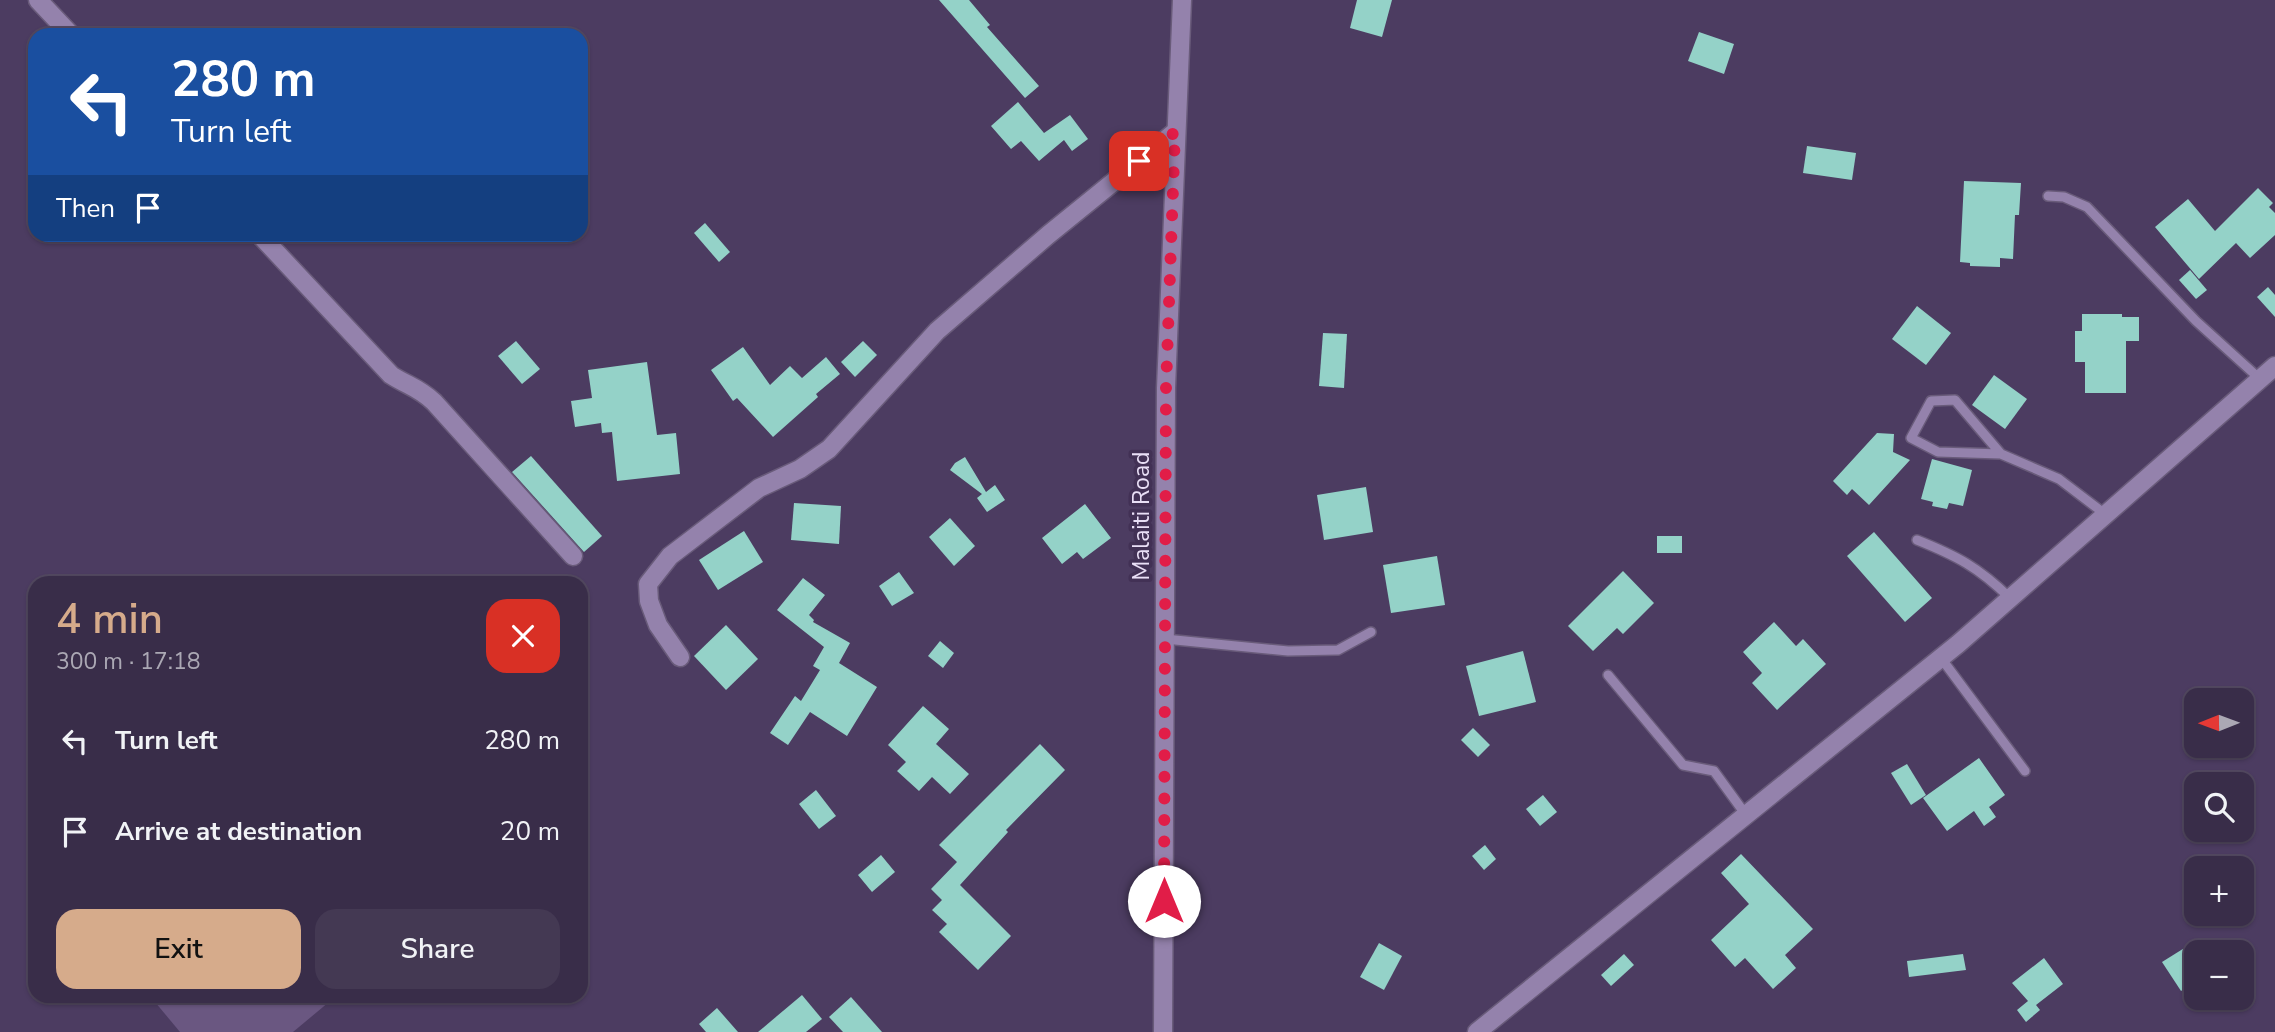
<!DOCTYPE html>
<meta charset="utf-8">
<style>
:root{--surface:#392d49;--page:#443953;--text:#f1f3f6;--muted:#aba8b4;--line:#534961;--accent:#d6ab8b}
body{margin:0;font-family:"Nunito Sans",sans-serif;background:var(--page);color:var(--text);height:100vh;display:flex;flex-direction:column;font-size:26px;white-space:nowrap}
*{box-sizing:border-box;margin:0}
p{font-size:23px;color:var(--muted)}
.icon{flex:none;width:38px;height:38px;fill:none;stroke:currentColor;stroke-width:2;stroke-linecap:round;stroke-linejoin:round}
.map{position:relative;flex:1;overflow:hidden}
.side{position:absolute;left:28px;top:576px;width:560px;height:427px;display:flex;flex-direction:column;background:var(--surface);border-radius:21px;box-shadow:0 2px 5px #0004,0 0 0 2px var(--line)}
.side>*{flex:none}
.top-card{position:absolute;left:28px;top:28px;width:560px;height:214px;border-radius:21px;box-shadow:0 2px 5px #0004,0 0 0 2px var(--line);background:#1a4fa0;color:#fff;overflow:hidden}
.needle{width:46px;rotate:269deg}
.fabs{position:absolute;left:2184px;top:688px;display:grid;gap:14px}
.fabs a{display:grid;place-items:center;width:70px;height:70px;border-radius:14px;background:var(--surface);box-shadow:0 2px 5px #0004,0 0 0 2px var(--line);font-size:35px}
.pin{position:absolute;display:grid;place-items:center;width:60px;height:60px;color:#fff;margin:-30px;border-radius:14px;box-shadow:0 4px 10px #0006}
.me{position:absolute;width:77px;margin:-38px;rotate:0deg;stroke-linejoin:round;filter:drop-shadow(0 0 5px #0008)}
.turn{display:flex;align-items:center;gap:24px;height:147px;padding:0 28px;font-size:32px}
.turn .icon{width:91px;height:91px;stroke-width:2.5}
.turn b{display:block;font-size:49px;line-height:60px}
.then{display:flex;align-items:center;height:66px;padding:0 28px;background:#0003;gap:14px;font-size:26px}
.round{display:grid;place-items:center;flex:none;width:74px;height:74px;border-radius:21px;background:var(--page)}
.summary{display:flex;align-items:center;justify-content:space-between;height:119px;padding:0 28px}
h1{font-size:42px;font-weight:600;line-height:52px;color:var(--accent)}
.cta{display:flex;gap:14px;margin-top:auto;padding:14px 28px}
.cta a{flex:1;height:80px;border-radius:21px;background:var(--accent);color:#111;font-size:28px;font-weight:600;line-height:80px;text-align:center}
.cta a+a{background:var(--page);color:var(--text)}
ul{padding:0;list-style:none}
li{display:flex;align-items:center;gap:21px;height:91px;padding:0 28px}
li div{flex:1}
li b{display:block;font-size:26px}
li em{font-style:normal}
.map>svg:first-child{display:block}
</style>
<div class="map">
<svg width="2275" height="1032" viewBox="0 0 2275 1032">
<rect width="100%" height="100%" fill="#4c3c61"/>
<!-- green -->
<path fill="#6a5781" d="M150 996H333L335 997 293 1032H180Z"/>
<!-- building -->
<g fill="#94d2c8">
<path d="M939 0H969L990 25 987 27 1039 86 1025 98Z"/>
<path d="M1357 0H1392L1382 37 1350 28Z"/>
<path d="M1699 32 1734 44 1724 74 1688 61Z"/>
<path d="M1018 102 1044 133 1070 115 1088 139 1072 151 1064 140 1039 161 1021 141 1011 149 991 126Z"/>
<path d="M1807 146 1856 153 1852 180 1803 173Z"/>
<path d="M1964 181 2021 183 2019 215H2015L2013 259 2000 258V267L1970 266V263L1960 262Z"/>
<path d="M2258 188 2273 203 2269 207 2275 213V235L2250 258 2236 243 2199 279 2155 227 2188 199 2215 231Z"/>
<path d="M705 223 730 252 719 262 694 233Z"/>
<path d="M2190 270 2207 290 2196 299 2179 280Z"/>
<path d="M2268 287 2275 295V317L2257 297Z"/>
<path d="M1917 306 1951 333 1926 365 1892 339Z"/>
<path d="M2082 314H2122V317H2139V341H2126V393H2085V362H2075V331H2082Z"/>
<path d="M1323 333 1347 334 1344 388 1319 386Z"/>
<path d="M516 341 540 369 522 384 498 356Z"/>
<path d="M863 341 877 355 855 377 841 362Z"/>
<path d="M743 347 770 385 790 366 802 378 826 357 840 374 816 394 818 397 773 437 737 398 733 401 711 370Z"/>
<path d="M647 362 657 435 676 433 680 474 617 481 612 432 602 433 601 423 575 427 571 401 592 398 588 370Z"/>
<path d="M1994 375 2027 399 2005 429 1972 405Z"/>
<path d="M1877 433 1894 434 1893 452 1910 460 1869 505 1852 489 1847 495 1833 481Z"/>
<path d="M531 456 602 536 584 552 512 472Z"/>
<path d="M965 457 986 492 995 485 1005 500 987 512 977 498 982 494 950 470 955 463Z"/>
<path d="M1932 459 1972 470 1963 506 1949 503 1947 509 1932 506 1933 502 1921 499Z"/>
<path d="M1366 487 1373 532 1324 540 1317 495Z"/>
<path d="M794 503 841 506 839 544 791 540Z"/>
<path d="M1085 504 1111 538 1083 559 1077 552 1062 564 1042 538Z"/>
<path d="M950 518 975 546 954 566 929 537Z"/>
<path d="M744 531 763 562 718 590 699 560Z"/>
<path d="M1874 532 1932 598 1905 622 1847 556Z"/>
<rect x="1657" y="536" width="25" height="17"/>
<path d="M1437 556 1445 605 1391 613 1383 565Z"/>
<path d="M1623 571 1654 603 1623 634 1617 628 1593 651 1568 626Z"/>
<path d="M899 572 914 593 892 606 879 586Z"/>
<path d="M803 578 825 595 809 615 814 620 813 622 850 643 839 663 877 687 847 736 810 712 788 745 770 733 795 696 801 701 820 670 813 666 824 647 777 610Z"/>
<path d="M1774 622 1796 646 1803 639 1826 664 1777 710 1752 683 1762 673 1743 652Z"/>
<path d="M726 625 758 659 726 690 694 656Z"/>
<path d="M940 641 954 653 943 668 928 656Z"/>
<path d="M1523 651 1536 702 1479 716 1466 666Z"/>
<path d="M923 706 949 729 936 744 969 774 950 794 932 777 919 791 897 771 906 762 888 745Z"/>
<path d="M1473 728 1490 745 1478 757 1461 740Z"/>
<path d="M1040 744 1065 770 1006 830 1008 832 960 885 1011 936 978 970 939 932 947 924 932 910 942 900 931 889 957 862 939 845Z"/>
<path d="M1979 758 2005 795 1989 807 1996 817 1984 826 1974 811 1947 831 1923 798Z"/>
<path d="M1907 764 1926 795 1911 805 1891 773Z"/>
<path d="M816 790 836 816 819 829 799 804Z"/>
<path d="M1543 795 1557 812 1540 826 1526 809Z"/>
<path d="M1485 845 1496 859 1484 870 1472 856Z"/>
<path d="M1741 854 1813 929 1785 955 1796 968 1773 989 1745 958 1735 967 1711 940 1749 904 1721 873Z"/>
<path d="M881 855 895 872 872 892 858 875Z"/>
<path d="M1379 943 1402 956 1384 990 1360 977Z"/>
<path d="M2186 947 2196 963V981L2181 991 2162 962Z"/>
<path d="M1624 954 1634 965 1611 986 1601 975Z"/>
<path d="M1963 954 1966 970 1909 977 1907 961Z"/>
<path d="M2044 958 2063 984 2036 1005 2040 1010 2026 1022 2017 1010 2028 1001 2012 983Z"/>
<path d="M802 995 822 1019 806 1032H758Z"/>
<path d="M851 997 882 1032H843L829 1017Z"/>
<path d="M717 1008 738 1032H706L699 1024Z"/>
</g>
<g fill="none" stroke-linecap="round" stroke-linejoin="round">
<!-- lane casing -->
<g stroke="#695b7a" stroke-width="12">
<g id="lane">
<path d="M2048 196 2064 197 2087 207 2196 321 2260 379"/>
<path d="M2001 454 1955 400 1931 401 1911 438 1938 452 2001 454 2059 479 2105 514"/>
<path d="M1917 540C1957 556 1978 567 2010 598"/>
<path d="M1165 639 1288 651 1338 650 1371 632"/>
<path d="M1941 658 2025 771"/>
<path d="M1608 675 1683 765 1714 771 1746 815"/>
</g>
</g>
<!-- street casing -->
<g stroke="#695b7a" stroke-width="21">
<g id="street">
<path d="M38 0 71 35"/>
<path d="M259 234 391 375C408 386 418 387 434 402L573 556"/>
<path d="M680 657 658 625 649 601 648 584 670 556 759 488 800 469 829 449 937 331 1048 235 1175 132"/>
<path d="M1163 1032 1166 388 1182 0"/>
<path d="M1477 1032 1958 644 2275 366"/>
</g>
</g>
<!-- lane -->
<use href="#lane" stroke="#9482ac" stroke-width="9"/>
<!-- street -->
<use href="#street" stroke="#9482ac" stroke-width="18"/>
</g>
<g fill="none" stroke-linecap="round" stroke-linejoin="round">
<!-- route -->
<path stroke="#e11d48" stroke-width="12" stroke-dasharray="0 21.6" d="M1139 161 1175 132 1166 388 1164 901"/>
</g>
<g text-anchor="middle" stroke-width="7" stroke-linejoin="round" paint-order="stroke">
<!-- street labels -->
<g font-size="23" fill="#e9dff6" stroke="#423155">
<text transform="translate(1141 516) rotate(-90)" y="8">Malaiti Road</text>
</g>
</g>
</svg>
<div class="fabs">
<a><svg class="needle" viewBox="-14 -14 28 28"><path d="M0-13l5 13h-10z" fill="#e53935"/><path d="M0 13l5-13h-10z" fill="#aba8b4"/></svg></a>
<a><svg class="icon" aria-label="search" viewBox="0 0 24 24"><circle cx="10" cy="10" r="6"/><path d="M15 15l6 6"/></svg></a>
<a>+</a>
<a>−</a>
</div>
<div class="pin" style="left:1139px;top:161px;background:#d93025"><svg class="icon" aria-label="arrive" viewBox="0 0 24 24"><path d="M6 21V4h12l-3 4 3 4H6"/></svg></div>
<svg class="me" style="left:1164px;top:901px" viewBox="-20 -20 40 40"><circle r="19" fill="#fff"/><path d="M0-13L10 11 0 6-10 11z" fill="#e11d48"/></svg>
<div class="top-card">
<div class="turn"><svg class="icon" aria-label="left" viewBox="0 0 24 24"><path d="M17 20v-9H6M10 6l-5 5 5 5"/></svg><div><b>280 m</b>Turn left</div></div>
<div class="then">Then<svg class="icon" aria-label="arrive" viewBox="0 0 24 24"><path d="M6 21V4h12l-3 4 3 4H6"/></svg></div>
</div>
<section class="side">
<div class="summary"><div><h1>4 min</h1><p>300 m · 17:18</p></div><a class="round" style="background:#d93025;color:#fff"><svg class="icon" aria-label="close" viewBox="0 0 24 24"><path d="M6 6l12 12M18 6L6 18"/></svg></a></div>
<ul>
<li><svg class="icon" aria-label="left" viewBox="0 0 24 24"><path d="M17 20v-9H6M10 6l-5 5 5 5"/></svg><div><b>Turn left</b></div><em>280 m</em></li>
<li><svg class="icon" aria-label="arrive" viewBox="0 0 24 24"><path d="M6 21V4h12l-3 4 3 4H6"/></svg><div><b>Arrive at destination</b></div><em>20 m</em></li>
</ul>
<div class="cta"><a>Exit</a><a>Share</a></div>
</section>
</div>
